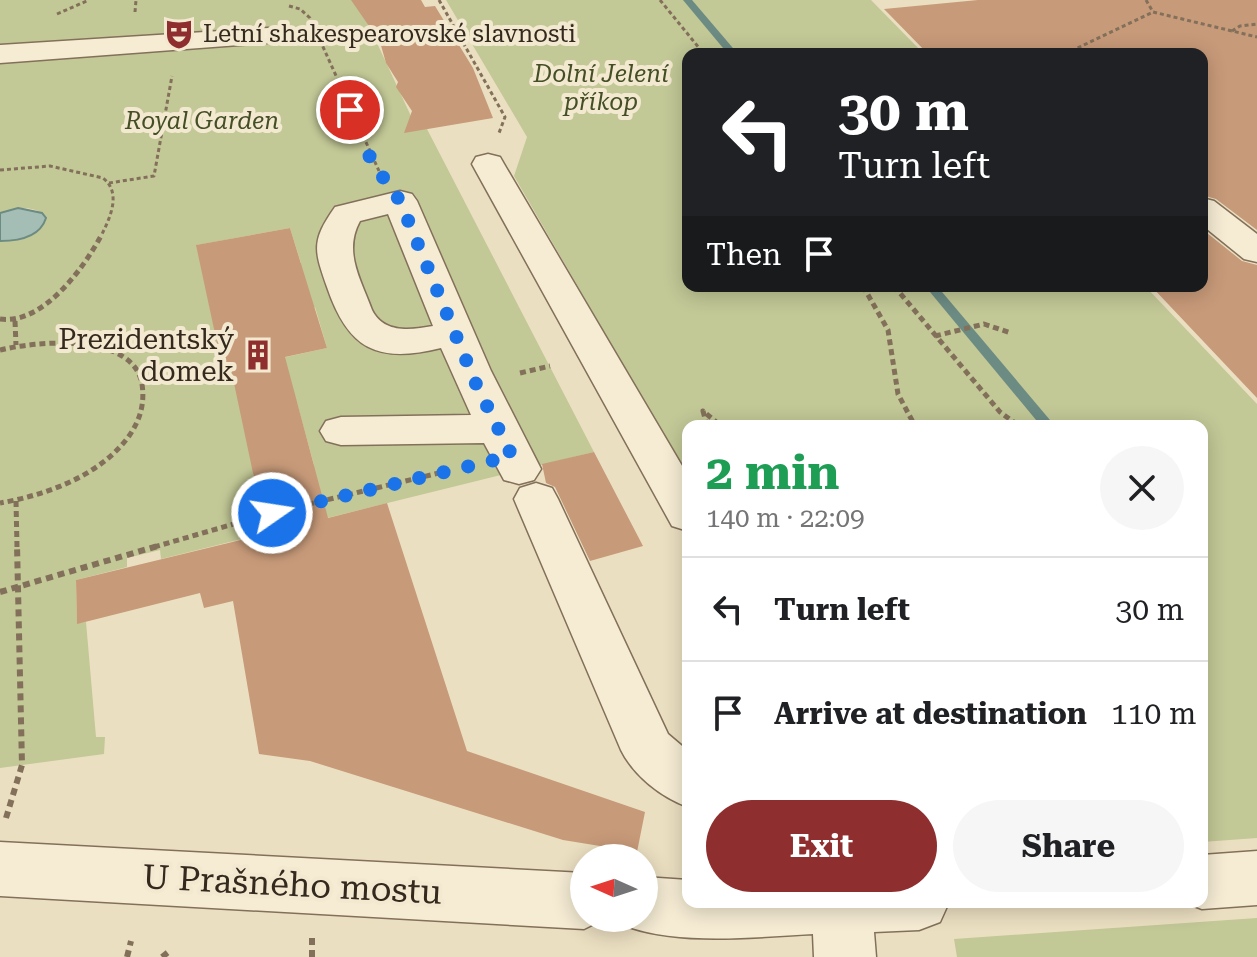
<!DOCTYPE html>
<meta charset="utf-8">
<style>
:root{--surface:#fff;--page:#f6f6f6;--text:#202124;--muted:#757577;--line:#e0e0e0;--accent:#8f2e2e}
body{margin:0;font-family:"Roboto Serif",serif;background:var(--page);color:var(--text);height:100vh;display:flex;flex-direction:column;font-size:30px;white-space:nowrap}
*{box-sizing:border-box;margin:0}
p{font-size:26px;color:var(--muted)}
.icon{flex:none;width:44px;height:44px;fill:none;stroke:currentColor;stroke-width:2;stroke-linecap:round;stroke-linejoin:round}
.map{position:relative;flex:1;overflow:hidden}
.sheet{position:absolute;left:682px;top:420px;width:526px;height:488px;display:flex;flex-direction:column;background:var(--surface);border-radius:16px;box-shadow:0 4px 20px #0003}
.sheet>*{flex:none}
.top-card{position:absolute;left:682px;top:48px;width:526px;height:244px;border-radius:16px;box-shadow:0 4px 20px #0003;background:#202124;color:#fff;overflow:hidden}
.needle{width:52px;rotate:273deg}
.controls{position:absolute;left:570px;top:844px;display:grid;gap:16px}
.controls a{display:grid;place-items:center;width:88px;height:88px;border-radius:50%;background:var(--surface);box-shadow:0 4px 20px #0003;font-size:40px}
.pin{position:absolute;display:grid;place-items:center;width:68px;height:68px;color:#fff;margin:-34px;border:4px solid #fff;border-radius:50%;box-shadow:0 2px 8px #0007}
.me{position:absolute;width:88px;margin:-44px;rotate:77deg;stroke-linejoin:round;filter:drop-shadow(0 0 6px #0008)}
.turn{display:flex;align-items:center;gap:28px;height:168px;padding:0 24px;font-size:36px}
.turn .icon{width:104px;height:104px;stroke-width:2.5}
.turn b{display:block;font-size:56px;line-height:68px}
.then{display:flex;align-items:center;height:76px;padding:0 24px;background:#0003;gap:16px;font-size:30px}
.round{display:grid;place-items:center;flex:none;width:84px;height:84px;border-radius:42px;background:var(--page)}
.summary{display:flex;align-items:center;justify-content:space-between;height:136px;padding:0 24px}
h1{font-size:48px;font-weight:700;line-height:60px;color:#1e9e55}
.primary-button{display:flex;gap:16px;margin-top:auto;padding:16px 24px}
.primary-button a{flex:1;height:92px;border-radius:48px;background:var(--accent);color:#fff;font-size:32px;font-weight:700;line-height:92px;text-align:center}
.primary-button a+a{background:var(--page);color:var(--text)}
ul{padding:0;list-style:none}
li{display:flex;align-items:center;gap:24px;height:104px;padding:0 24px;border-top:2px solid var(--line)}
li div{flex:1}
li b{display:block;font-size:30px}
li em{font-style:normal}
.map>svg:first-child{display:block}
</style>
<div class="map">
<svg width="1257" height="957" viewBox="0 0 1257 957">
<rect width="100%" height="100%" fill="#ebdfc1"/>
<!-- green -->
<g fill="#c2c896" fill-rule="evenodd">
<path d="M0 0H357L417 129H427L594 452 161 559 160 550 127 558V567L76 580 77 623 86 622 96 737H105L104 754 0 768V241C18 241 38 236 46 218 36 204 15 208 0 213ZM290 228 301 263 272 269 285 313 315 307 327 348 268 361 297 403 314 465 231 369 223 370 197 245Z"/>
<path d="M446 0H871L924 54H688V286H1145L1257 404V838L1202 842V426H688V477L514 176 527 137Z"/>
<path d="M1257 918V957H957L954 939Z"/>
</g>
<!-- water -->
<path fill="#a4beb6" stroke="#6c8b83" stroke-width="2" d="M18 208 42 213 46 218C40 237 18 241 0 241V213Z"/>
<g fill="none" stroke-linecap="round" stroke-linejoin="round">
<!-- stream -->
<g fill="#6c8b83" fill-rule="evenodd">
<path d="M683 0H692L738 54H728Z"/>
<path d="M925 286H937L1055 426H1041Z"/>
</g>
</g>
<!-- building -->
<g fill="#c79a79">
<path d="M351 0H421L425 7 435 6 473 68 493 118 404 133 412 111 396 87 398 82 386 63 380 42Z"/>
<path d="M978 0H1257V230L1216 199 1202 195V54H928L884 9Z"/>
<path d="M290 228 327 348 285 357 328 518 387 503 467 751 645 812 637 852 563 840 310 761 259 754 233 601 204 608 200 593 77 624 76 580 273 532 253 473 231 369 223 371 196 245Z"/>
<path d="M1202 229 1242 261 1257 265V398L1151 286H1202Z"/>
<path d="M594 452 643 546 590 561 555 487 546 483 542 464Z"/>
</g>
<g fill="none" stroke-linecap="round" stroke-linejoin="round">
<!-- minor casing -->
<g stroke="#83705a" stroke-width="3">
<g id="minor">
<path d="M268 28 278 30 282 36 278 42 0 63V45Z"/>
<path d="M488 154 500 157 504 164 688 476V531L672 526 472 164 476 157Z"/>
<path d="M400 191 412 194 417 201 491 371 541 469 534 480 519 484 504 480 484 443 341 445 326 441 320 431 326 421 341 417 471 415 441 348C377 364 348 349 327 287 314 250 311 241 335 207ZM388 214 433 326C411 330 384 334 372 310 361 280 343 252 360 221Z"/>
<path d="M1202 198 1214 201 1257 234V262L1244 259 1202 225Z"/>
<path d="M536 483 552 488 558 499 668 734 688 751V807C661 797 634 776 621 750L514 499 520 488Z"/>
<path d="M0 842 584 873V918H606L584 929 0 896Z"/>
<path d="M1257 851V905L1202 909 1183 902H1202V855Z"/>
<path d="M644 877 688 880V902H949L940 922 919 930 874 932 876 957H814L813 934C755 937 678 946 623 925L620 918H644Z"/>
</g>
</g>
<!-- path-far2 -->
<g stroke="#83705a" stroke-width="3" stroke-dasharray="4 3" stroke-linecap="butt">
<path d="M439 0 505 117 499 133"/>
<path d="M660 0 704 54"/>
<path d="M1146 0 1153 12 1257 37"/>
<path d="M289 6 300 9 310 18 379 171"/>
<path d="M135 12 136 0"/>
<path d="M57 14 89 0"/>
<path d="M1232 31 1240 26 1257 24"/>
<path d="M1065 54 1153 12"/>
<path d="M0 170 50 166 103 178C122 193 110 218 101 236"/>
<path d="M109 183 154 176 172 76"/>
</g>
<!-- path-far1 -->
<g stroke="#83705a" stroke-width="5" stroke-dasharray="6 4" stroke-linecap="butt">
<path d="M863 286 888 330 898 394 915 426"/>
<path d="M894 286 1000 412 1019 426"/>
<path d="M0 319C43 325 84 268 102 234"/>
<path d="M15 321 16 345"/>
<path d="M935 336 984 324 1011 333"/>
<path d="M0 350C37 341 133 332 142 384 145 404 140 420 129 436 100 476 46 495 0 503"/>
<path d="M520 373 550 366"/>
<path d="M707 426 703 411 721 426"/>
<path d="M16 501 17 547"/>
<path d="M154 547 272 513 443 472"/>
</g>
<!-- path -->
<g stroke="#83705a" stroke-width="6" stroke-dasharray="7 5" stroke-linecap="butt">
<path d="M0 592 161 545"/>
<path d="M6 818 22 765 17 545"/>
<path d="M312 938V957"/>
<path d="M127 957 131 941"/>
<path d="M162 957 171 950"/>
</g>
<!-- minor -->
<use href="#minor" fill="#f6ecd4" fill-rule="evenodd"/>
</g>
<g fill="none" stroke-linecap="round" stroke-linejoin="round">
<!-- route -->
<path stroke="#1a73e8" stroke-width="14" stroke-dasharray="0 25.2" d="M272 513 512 456 476 384 400 201 372 162 350 110"/>
</g>
<!-- icons -->
<defs>
<g id="theatre-bare" transform="scale(2.4)"><path d="M-5-5.5Q0-4 5-5.5V0Q5 5 0 6Q-5 5-5 0ZM-3.3-2.5H-1v1.5H-3.3ZM1-2.5H3.3v1.5H1ZM-2.8 1Q0 5.5 2.8 1Z" fill="#8f2e2e" stroke="#f3e9d1" stroke-width="2.5" paint-order="stroke"/></g>
<g id="building-bare" transform="scale(2.4)"><path d="M-4-6H4V6H1V3H-1V6H-4ZM-2.5-4.3h1.7v1.8h-1.7ZM.8-4.3h1.7v1.8H.8ZM-2.5-1h1.7V.8h-1.7ZM.8-1h1.7V.8H.8Z" fill="#8f2e2e" stroke="#f3e9d1" stroke-width="2.5" paint-order="stroke"/></g>
</defs>
<g fill-rule="evenodd">
<use href="#theatre-bare" x="179" y="34"/>
<use href="#building-bare" x="258" y="355"/>
</g>
<g text-anchor="middle" stroke-width="8" stroke-linejoin="round" paint-order="stroke">
<!-- far-poi labels -->
<g font-size="24" fill="#34291d" stroke="#f3e9d1" text-anchor="start">
<text x="203" y="42">Letní shakespearovské slavnosti</text>
</g>
<!-- far-park labels -->
<g font-size="24" font-style="italic" fill="#444f25" stroke="#f3e9d1">
<text x="601" y="82">Dolní Jelení<tspan x="601" dy="28">příkop</tspan></text>
<text x="202" y="129">Royal Garden</text>
</g>
<!-- poi labels -->
<g font-size="28" fill="#34291d" stroke="#f3e9d1" text-anchor="end">
<text x="234" y="349">Prezidentský<tspan x="234" dy="32">domek</tspan></text>
</g>
<!-- near-street labels -->
<g font-size="34" fill="#34291d" stroke="#f3e9d1">
<text transform="translate(292 884) rotate(3)" y="12">U Prašného mostu</text>
</g>
</g>
</svg>
<div class="controls">
<a><svg class="needle" viewBox="-14 -14 28 28"><path d="M0-13l5 13h-10z" fill="#e53935"/><path d="M0 13l5-13h-10z" fill="#757577"/></svg></a>
</div>
<div class="pin" style="left:350px;top:110px;background:#d93025"><svg class="icon" aria-label="arrive" viewBox="0 0 24 24"><path d="M6 21V4h12l-3 4 3 4H6"/></svg></div>
<svg class="me" style="left:272px;top:513px" viewBox="-20 -20 40 40"><circle r="17" fill="#1a73e8" stroke="#fff" stroke-width="3"/><path d="M0-11L8 9 0 5-8 9z" fill="#fff"/></svg>
<div class="top-card">
<div class="turn"><svg class="icon" aria-label="left" viewBox="0 0 24 24"><path d="M17 20v-9H6M10 6l-5 5 5 5"/></svg><div><b>30 m</b>Turn left</div></div>
<div class="then">Then<svg class="icon" aria-label="arrive" viewBox="0 0 24 24"><path d="M6 21V4h12l-3 4 3 4H6"/></svg></div>
</div>
<section class="sheet">
<div class="summary"><div><h1>2 min</h1><p>140 m · 22:09</p></div><a class="round"><svg class="icon" aria-label="close" viewBox="0 0 24 24"><path d="M6 6l12 12M18 6L6 18"/></svg></a></div>
<ul>
<li><svg class="icon" aria-label="left" viewBox="0 0 24 24"><path d="M17 20v-9H6M10 6l-5 5 5 5"/></svg><div><b>Turn left</b></div><em>30 m</em></li>
<li><svg class="icon" aria-label="arrive" viewBox="0 0 24 24"><path d="M6 21V4h12l-3 4 3 4H6"/></svg><div><b>Arrive at destination</b></div><em>110 m</em></li>
</ul>
<div class="primary-button"><a>Exit</a><a>Share</a></div>
</section>
</div>
